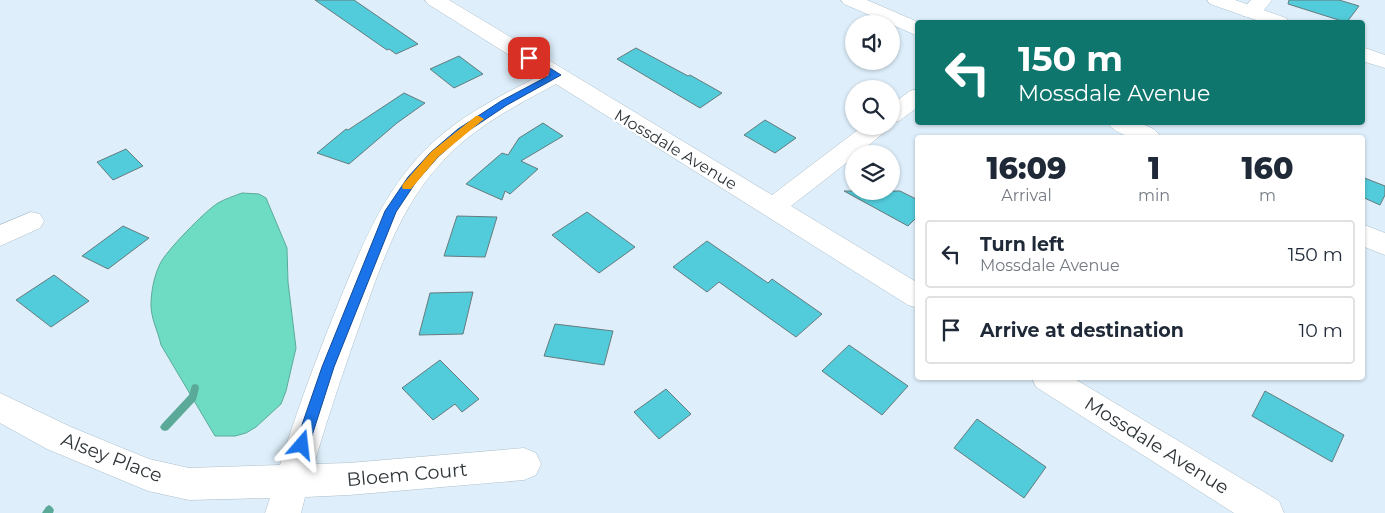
<!DOCTYPE html>
<style>
:root{--surface:#fff;--page:#f2f2f3;--text:#1f2937;--muted:#747a83;--line:#e0e1e3}
body{margin:0;font-family:Montserrat,sans-serif;background:var(--page);color:var(--text);height:100vh;display:flex;flex-direction:column;font-size:19px;white-space:nowrap}
*{box-sizing:border-box;margin:0}
p{font-size:16px;color:var(--muted)}
.icon{flex:none;width:28px;height:28px;fill:none;stroke:currentColor;stroke-width:2;stroke-linecap:round;stroke-linejoin:round}
.map{position:relative;flex:1;overflow:hidden}
.sheet{position:absolute;left:915px;top:135px;width:450px;height:245px;display:flex;flex-direction:column;background:var(--surface);border-radius:5px;box-shadow:0 1px 4px #0004}
.sheet>*{flex:none}
.top-card{position:absolute;left:915px;top:20px;width:450px;height:105px;border-radius:5px;box-shadow:0 1px 4px #0004;background:#0f766e;color:#fff;overflow:hidden}
.controls{position:absolute;left:845px;top:15px;display:grid;gap:10px}
.controls a{display:grid;place-items:center;width:55px;height:55px;border-radius:50%;background:var(--surface);box-shadow:0 1px 4px #0004;font-size:25px}
.pin{position:absolute;display:grid;place-items:center;width:42px;height:42px;color:#fff;margin:-21px;border-radius:10px;box-shadow:0 2px 8px #0006}
.me{position:absolute;width:55px;margin:-28px;rotate:17deg;stroke-linejoin:round;filter:drop-shadow(0 0 4px #0008)}
.turn{display:flex;align-items:center;gap:18px;height:105px;padding:0 20px;font-size:22px}
.turn .icon{width:65px;height:65px;stroke-width:2.5}
.turn b{display:block;font-size:35px;line-height:42px}
.eta{display:flex;justify-content:space-evenly;align-items:center;height:85px;text-align:center}
.eta b{font-size:30px;font-weight:800;line-height:35px}
ul{padding:0;list-style:none}
li{display:flex;align-items:center;gap:15px;height:68px;margin:0 10px 8px;padding:0 10px;border:2px solid var(--line);border-radius:5px}
li div{flex:1}
li b{display:block;font-size:19px}
li em{font-style:normal}
.map>svg:first-child{display:block}
</style>
<div class="map">
<svg width="1385" height="513" viewBox="0 0 1385 513">
<rect width="100%" height="100%" fill="#deeffb"/>
<!-- water -->
<path fill="#6edcc2" stroke="#5baa99" d="M242 193 259 194 266 198 287 248 288 282 296 348 286 391 281 404 256 427 246 433 235 436H215L161 345C158 331 151 319 151 305 151 292 154 276 160 264 165 252 205 211 218 203 225 199 234 196 242 193Z"/>
<g fill="none" stroke-linecap="round" stroke-linejoin="round">
<!-- stream -->
<g fill="#5baa99" fill-rule="evenodd">
<path d="M195 384 198 385 199 388 196 400 168 430 165 431 162 430 160 427 162 424 189 395 192 385Z"/>
<path d="M49 505 52 507 54 510 53 513H42L46 507Z"/>
</g>
</g>
<!-- building -->
<g fill="#52cbda" stroke="#667b7d">
<path d="M315 0H354L418 44 396 54 389 49 387 50Z"/>
<path d="M1289 0H1339L1359 6 1347 22H1345L1288 4Z"/>
<path d="M636 48 688 76 690 75 722 93 700 108 617 59Z"/>
<path d="M459 56 483 74 454 88 430 69Z"/>
<path d="M404 93 425 103 397 123 349 164 317 153 346 129 348 130Z"/>
<path d="M765 120 796 138 775 153 744 135Z"/>
<path d="M543 123 563 136 521 161 538 169 510 194 505 191 502 200 466 184 502 153 508 155 519 138Z"/>
<path d="M126 149 143 166 113 180 97 162Z"/>
<path d="M1362 177 1385 186V195L1380 205 1362 197Z"/>
<path d="M844 191H900L918 200V216L908 226Z"/>
<path d="M587 212 635 247 599 273 552 235Z"/>
<path d="M457 216 497 217 485 257 444 256Z"/>
<path d="M123 226 149 238 108 269 82 256Z"/>
<path d="M707 241 768 283 772 279 822 314 796 337 719 282 707 292 673 267Z"/>
<path d="M54 275 89 301 51 327 16 300Z"/>
<path d="M473 292 463 334 419 335 430 293Z"/>
<path d="M555 324 613 331 604 365 544 356Z"/>
<path d="M849 345 908 386 882 415 822 371Z"/>
<path d="M440 360 479 399 462 412 455 404 433 420 402 388Z"/>
<path d="M666 389 691 414 659 439 634 412Z"/>
<path d="M1265 391 1344 435 1332 462 1252 416Z"/>
<path d="M977 419 1046 467 1024 498 954 448Z"/>
</g>
<g fill="none" stroke-linecap="round" stroke-linejoin="round">
<!-- street casing -->
<g stroke="#adbfca" stroke-width="1">
<g id="street">
<path d="M425 0H449L772 195 863 126H889L886 131 858 154H854V157L791 206 918 283V308L908 305 556 84C515 106 472 128 441 163 402 205 383 259 364 313 346 363 329 413 314 464L349 463 524 448 536 453 541 464 536 475 524 480 349 495 305 497 301 513H265L270 498 189 500 148 491 47 449 0 423V393L71 427 149 459 189 468 280 465C296 413 315 362 335 312 358 255 380 196 424 151 457 117 500 96 541 75L428 4Z"/>
<path d="M841 0H867L918 22V36L844 4Z"/>
<path d="M1251 0H1272C1264 11 1256 19 1243 16L1240 12Z"/>
<path d="M918 89V107L899 121 891 123V105L910 91Z"/>
<path d="M1107 122C1125 122 1151 120 1162 138 1144 138 1119 140 1107 122Z"/>
<path d="M31 212 40 214 44 221 40 228 0 246V225Z"/>
<path d="M1362 224 1385 233V255L1362 246Z"/>
<path d="M1032 378H1073L1279 501 1284 513H1234L1036 387Z"/>
</g>
</g>
<!-- secondary casing -->
<g stroke="#adbfca" stroke-width="1">
<g id="secondary">
<path d="M1207 0H1235L1286 18 1289 22H1262L1210 4Z"/>
<path d="M1362 47 1385 55V68L1362 61Z"/>
</g>
</g>
<!-- street -->
<use href="#street" fill="#fff" fill-rule="evenodd"/>
<!-- secondary -->
<use href="#secondary" fill="#fff" fill-rule="evenodd"/>
</g>
<!-- route -->
<path fill="#1a73e8" stroke="#114b97" d="M529 55 561 75 507 105 465 133 438 157 416 182 396 212 334 367 309 445 307 450 302 452 297 450 295 445 322 367 385 211 408 177 431 152 458 129 501 101 550 75 526 60V56Z"/>
<!-- slow -->
<path fill="#f59e0b" d="M476 116H479L484 119 438 157 411 189H403L402 187 403 184 431 152Z"/>
<g text-anchor="middle" stroke-width="4.5" stroke-linejoin="round" paint-order="stroke">
<!-- street labels -->
<g font-size="16" fill="#2f363a" stroke="#fff">
<text transform="translate(676 149) rotate(31)" y="6">Mossdale Avenue</text>
</g>
<!-- near-street labels -->
<g font-size="19" fill="#2f363a" stroke="#fff">
<text transform="translate(1157 445) rotate(32)" y="7">Mossdale Avenue</text>
<text transform="translate(112 457) rotate(21)" y="7">Alsey Place</text>
<text transform="translate(407 474) rotate(-5)" y="7">Bloem Court</text>
</g>
</g>
</svg>
<div class="controls">
<a><svg class="icon" aria-label="sound" viewBox="0 0 24 24"><path d="M4 9h4l5-4v14l-5-4H4zM17 9q2 3 0 6"/></svg></a>
<a><svg class="icon" aria-label="search" viewBox="0 0 24 24"><circle cx="10" cy="10" r="6"/><path d="M15 15l6 6"/></svg></a>
<a><svg class="icon" aria-label="layers" viewBox="0 0 24 24"><path d="M12 4l9 5-9 5-9-5zM3 14l9 5 9-5"/></svg></a>
</div>
<div class="pin" style="left:529px;top:58px;background:#d93025"><svg class="icon" aria-label="arrive" viewBox="0 0 24 24"><path d="M6 21V4h12l-3 4 3 4H6"/></svg></div>
<svg class="me" style="left:302px;top:445px" viewBox="-20 -20 40 40"><path d="M0-17L14 15 0 8-14 15z" fill="#1a73e8" stroke="#fff" stroke-width="4"/></svg>
<div class="top-card">
<div class="turn"><svg class="icon" aria-label="left" viewBox="0 0 24 24"><path d="M17 20v-9H6M10 6l-5 5 5 5"/></svg><div><b>150 m</b>Mossdale Avenue</div></div>
</div>
<section class="sheet">
<div class="eta">
<div><b>16:09</b><p>Arrival</p></div>
<div><b>1</b><p>min</p></div>
<div><b>160</b><p>m</p></div>
</div>
<ul>
<li><svg class="icon" aria-label="left" viewBox="0 0 24 24"><path d="M17 20v-9H6M10 6l-5 5 5 5"/></svg><div><b>Turn left</b><p>Mossdale Avenue</p></div><em>150 m</em></li>
<li><svg class="icon" aria-label="arrive" viewBox="0 0 24 24"><path d="M6 21V4h12l-3 4 3 4H6"/></svg><div><b>Arrive at destination</b></div><em>10 m</em></li>
</ul>
</section>
</div>
